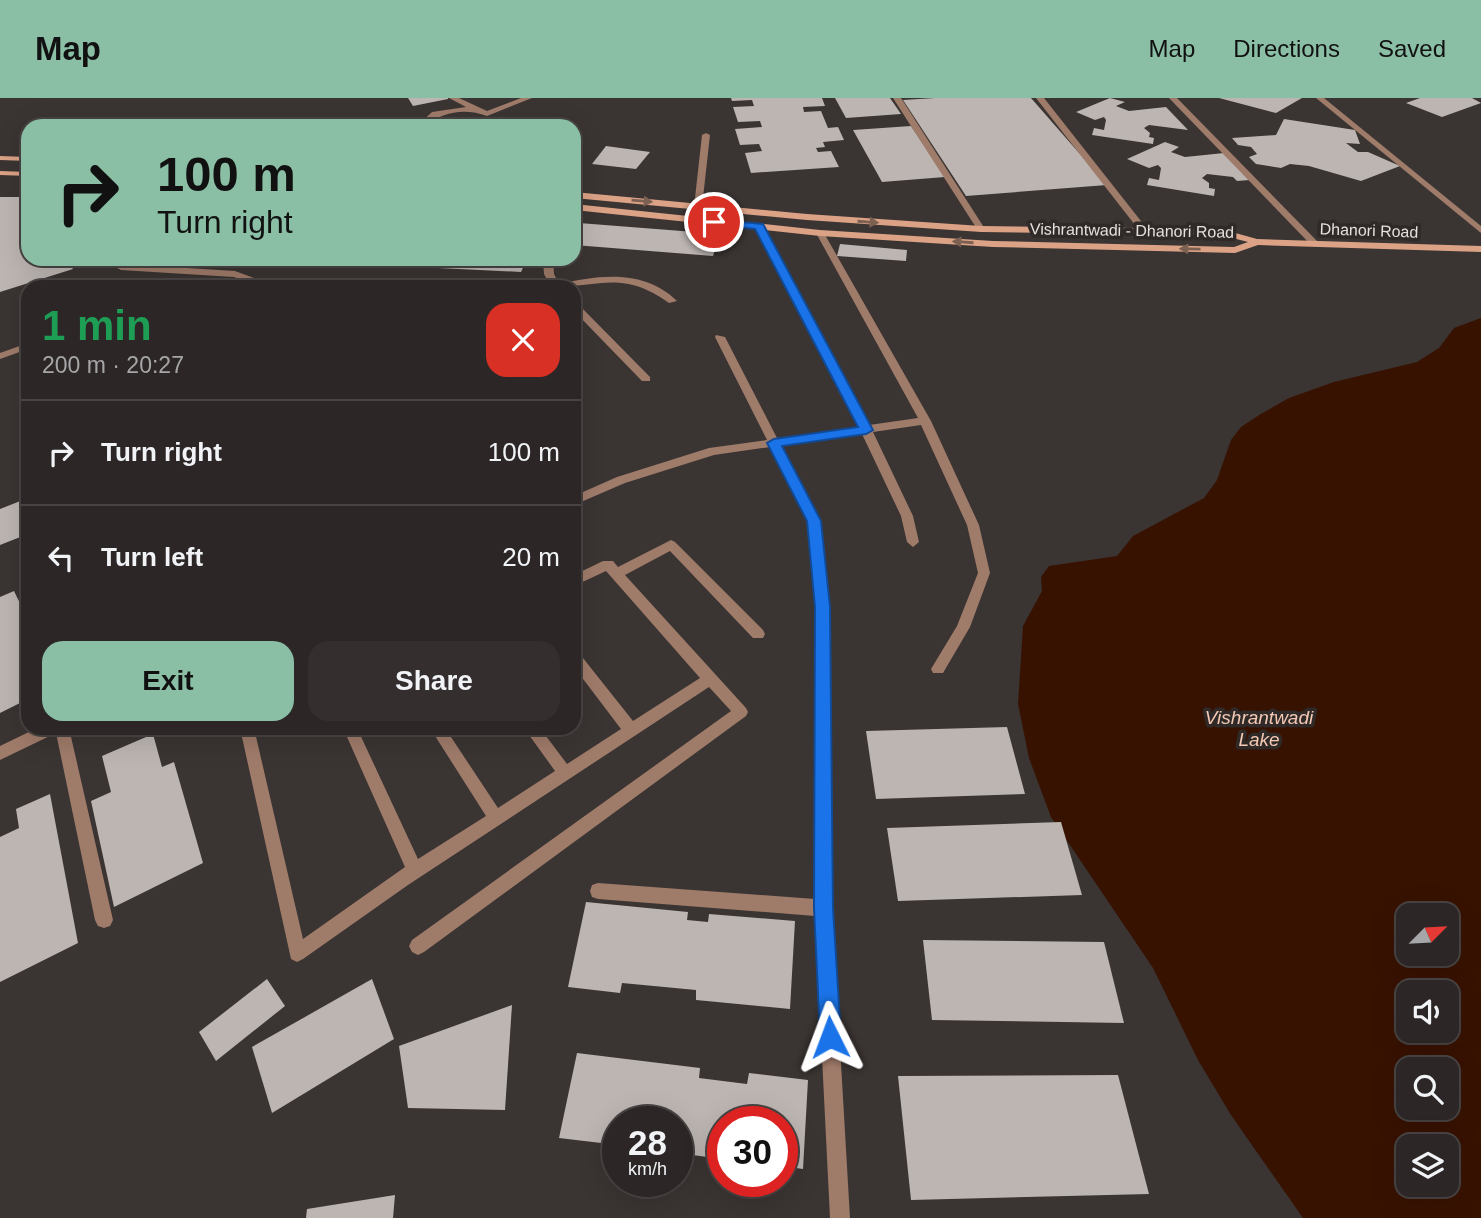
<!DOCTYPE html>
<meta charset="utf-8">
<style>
:root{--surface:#2c2726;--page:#342f2e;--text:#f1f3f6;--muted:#a6a5a7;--line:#484443;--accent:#8abfa5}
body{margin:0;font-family:Helvetica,sans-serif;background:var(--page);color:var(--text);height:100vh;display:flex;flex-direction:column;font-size:26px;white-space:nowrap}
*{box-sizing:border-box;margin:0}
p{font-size:23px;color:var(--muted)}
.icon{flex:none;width:38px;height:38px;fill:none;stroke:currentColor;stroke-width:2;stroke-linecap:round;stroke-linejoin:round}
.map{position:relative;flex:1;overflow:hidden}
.sheet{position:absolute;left:21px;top:182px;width:560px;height:455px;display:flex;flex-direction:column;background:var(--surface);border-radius:21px;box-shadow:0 7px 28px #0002,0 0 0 2px var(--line)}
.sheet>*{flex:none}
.hud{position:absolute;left:21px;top:21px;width:560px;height:147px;border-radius:21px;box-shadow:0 7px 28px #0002,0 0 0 2px var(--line);background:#8abfa5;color:#111;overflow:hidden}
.needle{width:46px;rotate:66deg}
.buttons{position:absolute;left:1396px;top:805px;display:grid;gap:14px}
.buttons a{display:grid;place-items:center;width:63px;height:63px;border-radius:14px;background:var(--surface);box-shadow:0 7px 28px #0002,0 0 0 2px var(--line);font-size:35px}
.speed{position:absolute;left:602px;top:1008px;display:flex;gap:14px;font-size:35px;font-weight:700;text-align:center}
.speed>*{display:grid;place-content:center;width:91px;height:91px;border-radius:50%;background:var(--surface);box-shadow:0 7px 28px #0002,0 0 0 2px var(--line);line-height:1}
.speed small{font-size:18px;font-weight:400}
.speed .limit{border:10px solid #d22;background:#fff;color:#111}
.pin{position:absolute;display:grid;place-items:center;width:60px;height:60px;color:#fff;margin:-30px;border:4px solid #fff;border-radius:50%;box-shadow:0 2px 7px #0007}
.me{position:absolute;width:77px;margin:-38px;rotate:357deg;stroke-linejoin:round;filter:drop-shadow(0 0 5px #0008)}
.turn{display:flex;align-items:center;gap:24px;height:147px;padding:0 21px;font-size:32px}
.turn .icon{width:91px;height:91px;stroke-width:2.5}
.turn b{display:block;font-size:49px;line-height:60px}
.round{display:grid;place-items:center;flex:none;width:74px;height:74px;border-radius:21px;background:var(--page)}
.head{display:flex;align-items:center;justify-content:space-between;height:119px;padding:0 21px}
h1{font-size:42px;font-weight:700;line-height:52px;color:#1e9e55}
.button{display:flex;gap:14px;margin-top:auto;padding:14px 21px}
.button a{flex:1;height:80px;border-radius:21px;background:var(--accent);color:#111;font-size:28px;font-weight:700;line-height:80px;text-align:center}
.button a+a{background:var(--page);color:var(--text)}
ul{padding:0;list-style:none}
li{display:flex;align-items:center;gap:21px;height:105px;padding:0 21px;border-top:2px solid var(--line)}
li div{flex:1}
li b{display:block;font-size:26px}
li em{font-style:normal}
header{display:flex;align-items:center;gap:42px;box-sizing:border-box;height:98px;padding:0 35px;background:var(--accent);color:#111}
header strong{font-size:33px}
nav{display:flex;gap:38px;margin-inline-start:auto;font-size:24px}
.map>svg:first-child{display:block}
</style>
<header>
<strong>Map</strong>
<nav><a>Map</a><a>Directions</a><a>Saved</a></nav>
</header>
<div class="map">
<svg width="1481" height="1120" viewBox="0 0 1481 1120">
<rect width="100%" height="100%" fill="#3a3432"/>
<!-- water -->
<path fill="#381200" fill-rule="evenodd" d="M1481 220V1120H1303L1231 1017 1198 962 1153 870 1051 719 1029 660 1018 606 1023 528 1042 493 1041 479 1049 468 1117 458 1133 438 1204 400 1217 382 1231 342 1241 329 1259 317 1289 300 1334 284 1417 264 1439 250 1454 230ZM1409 817H1447V856H1409ZM1409 894H1447V933H1409ZM1409 971H1447V1010H1409ZM1409 1048H1447V1087H1409Z"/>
<!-- building -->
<g fill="#bcb5b2">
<path d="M408 0H448V1L413 8Z"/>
<path d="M731 0H822L825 8 803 9 804 14 821 13 828 30 838 29 844 42 823 44 825 49 816 50 818 54 831 53 839 69 751 75 745 55 762 53 759 46 740 47 735 31 762 29 760 23 738 24 733 9 754 8 752 2 732 3Z"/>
<path d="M835 0H890L901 16 846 20Z"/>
<path d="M935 0H1031L1107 87 966 98 903 2Z"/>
<path d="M1110 0 1125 4 1116 8 1129 13 1166 9 1188 32 1149 27 1144 30 1150 35 1149 39 1154 40 1153 46 1092 37 1094 30 1104 32 1106 22 1104 19 1095 22 1076 14Z"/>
<path d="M1219 0H1302L1276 15Z"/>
<path d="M1420 0H1472L1481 5 1442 19 1406 5Z"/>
<path d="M1284 21 1355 32 1360 46 1346 45 1358 54H1368L1400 68 1361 83 1309 68 1290 66 1281 70 1256 66 1249 59 1257 56 1251 49 1238 47 1232 40 1276 37Z"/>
<path d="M911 28 945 79 882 84 853 32Z"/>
<path d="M1165 44 1179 49 1171 54 1185 59 1224 55 1250 82 1237 83 1233 79 1207 76 1202 80 1209 85V90L1215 91 1214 98 1147 87 1149 80 1159 82 1161 70 1158 67 1149 70 1127 61Z"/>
<path d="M606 48 650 54 636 71 592 66Z"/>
<path d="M0 99H24L28 105V161H66L73 171 0 194Z"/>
<path d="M579 125 720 136 713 158 574 147V134Z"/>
<path d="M840 146 907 152 906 163 837 158Z"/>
<path d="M380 161H527L521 174 376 167Z"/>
<path d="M28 400V436L0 447V411Z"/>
<path d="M14 493 28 522V601L0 615V499Z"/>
<path d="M1007 629 1025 696 876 701 866 633Z"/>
<path d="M153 636 162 669 174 664 203 765 114 809 91 703 111 694 102 658Z"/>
<path d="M50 696 78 845 0 884V739L19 730 16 711Z"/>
<path d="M1061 724 1082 797 898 803 887 730Z"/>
<path d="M586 804 688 814 687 822 708 824 709 816 795 823 790 911 696 902V892L622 885 620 895 568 889Z"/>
<path d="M923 842 1104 844 1124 925 932 922Z"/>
<path d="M267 881 285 908 216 963 199 934Z"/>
<path d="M372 881 394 941 272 1015 252 949Z"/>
<path d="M512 907 505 1012 408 1010 399 948Z"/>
<path d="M577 955 700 970 699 980 747 986 749 975 808 982 803 1071 782 1068V1024H723V1061L677 1055V1024H618V1047L559 1040Z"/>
<path d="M1118 977 1149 1096 911 1102 898 978Z"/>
<path d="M395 1097 393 1120H306L307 1111Z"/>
</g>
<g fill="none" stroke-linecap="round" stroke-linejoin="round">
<!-- lane -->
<g fill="#9f7b6a" fill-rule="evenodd">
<path d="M893 0H901L985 131 984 133 977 131Z"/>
<path d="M1036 0H1044L1148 132V136H1142Z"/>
<path d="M1316 0H1324L1481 128V135Z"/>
<path d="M706 35 710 37 702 109 698 112 694 109 702 37Z"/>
<path d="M100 161H112L123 166 235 173 257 181 262 189H252L250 185 234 179 121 172Z"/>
<path d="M28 245V251L0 261V255Z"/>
</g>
<!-- street -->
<g fill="#9f7b6a" fill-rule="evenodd">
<path d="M449 0H459L487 13 521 0H532L487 18C466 10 443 13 426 28H417L432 14 466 9Z"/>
<path d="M1169 0H1177L1318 144V148H1312Z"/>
<path d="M695 107 702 109 695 123H689L688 121Z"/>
<path d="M756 126 763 128 869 327 918 320 816 135 820 132 824 135 931 323 979 427 990 475 970 529 943 575H933L931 571 957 528 978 475 967 427 921 327 873 334 913 418 919 444 913 449 907 444 901 418 862 336 781 347 820 423 830 509 832 810 850 1120H830L815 818 598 801 592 799 590 793 592 787 598 785 815 801 816 509 808 423 770 349 714 357 625 385 574 407V398L617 379 709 350 767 342 715 239 716 237 725 239 777 340 859 329 755 128Z"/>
<path d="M543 161H553L554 176 559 186C600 177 644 171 677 203L669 205C622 172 602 189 551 189L544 176Z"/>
<path d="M574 204 577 205 650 279V283H642L574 213Z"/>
<path d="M671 442 675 444 763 532 765 536 763 540H753L670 453 625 477 746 610 748 614 746 618 424 854 418 857 412 854 409 848 412 842 731 613 709 589 408 787 303 861 297 864 291 861 240 630H254L303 841 405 769 343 630H357L418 761 486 718 430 630H445L498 710 555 673 524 630H540L567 666 621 631 574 569V553L579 555 633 623 700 580 606 473 574 488V477L603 463H613L618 469Z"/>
<path d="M37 630H69L113 822 110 828 104 830 98 828 95 822 56 635 0 662V648Z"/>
</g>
<!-- secondary -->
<g fill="#dba286" fill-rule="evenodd">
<path d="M0 58 28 59V63L0 62Z"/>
<path d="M0 73 28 74V78L0 77Z"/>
<path d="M574 94 807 116 981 128 1221 131 1257 141 1481 148V154L1258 147 1235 155 993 149 820 138 574 112V106L820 132 993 143 1234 149 1248 144 1221 137 981 134 807 122 574 100Z"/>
</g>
</g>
<!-- one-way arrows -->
<defs><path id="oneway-solid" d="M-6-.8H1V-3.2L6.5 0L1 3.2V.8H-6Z" transform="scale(1.75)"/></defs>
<g fill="#7c6052">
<use href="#oneway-solid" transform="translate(642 103) rotate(5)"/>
<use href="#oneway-solid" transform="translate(868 124) rotate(4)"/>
<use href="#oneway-solid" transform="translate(963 144) rotate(-176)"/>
<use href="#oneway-solid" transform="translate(1190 151) rotate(-179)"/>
</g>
<!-- route -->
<path fill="#1a73e8" stroke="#114b97" stroke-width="2" d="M710 121 763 126 873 332 866 336 782 348 821 423 830 509 833 810 841 939 838 947 830 950 823 947 820 939 814 810 815 509 807 423 767 345 774 341 858 329 755 131 714 127 710 126Z"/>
<g text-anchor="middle" stroke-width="7" stroke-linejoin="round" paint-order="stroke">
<!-- far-street labels -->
<g font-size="16" fill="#e4e0df" stroke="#2f2a28">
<text transform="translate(1132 132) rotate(1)" y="6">Vishrantwadi - Dhanori Road</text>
<text transform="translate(1369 132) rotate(2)" y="6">Dhanori Road</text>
</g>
<!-- water labels -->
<g font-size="19" font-style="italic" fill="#f4c8b3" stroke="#2f2a28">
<text x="1259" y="626">Vishrantwadi<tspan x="1259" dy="22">Lake</tspan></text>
</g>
</g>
</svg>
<div class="buttons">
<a><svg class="needle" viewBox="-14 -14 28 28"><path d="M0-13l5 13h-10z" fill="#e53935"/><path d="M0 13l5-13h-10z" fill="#a6a5a7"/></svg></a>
<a><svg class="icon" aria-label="sound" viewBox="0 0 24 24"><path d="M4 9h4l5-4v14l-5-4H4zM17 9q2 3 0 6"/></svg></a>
<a><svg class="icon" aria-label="search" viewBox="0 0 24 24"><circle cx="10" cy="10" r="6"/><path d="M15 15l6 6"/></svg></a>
<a><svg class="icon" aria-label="layers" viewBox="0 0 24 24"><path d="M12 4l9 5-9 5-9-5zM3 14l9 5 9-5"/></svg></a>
</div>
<div class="speed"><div>28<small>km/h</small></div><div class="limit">30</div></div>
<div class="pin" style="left:714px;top:124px;background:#d93025"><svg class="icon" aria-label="arrive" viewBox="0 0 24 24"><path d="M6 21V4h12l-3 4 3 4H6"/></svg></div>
<svg class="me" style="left:830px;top:939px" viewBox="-20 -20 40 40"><path d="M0-17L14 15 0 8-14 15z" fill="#1a73e8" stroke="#fff" stroke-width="4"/></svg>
<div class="hud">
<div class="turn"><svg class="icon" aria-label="right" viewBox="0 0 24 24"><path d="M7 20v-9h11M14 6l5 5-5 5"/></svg><div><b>100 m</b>Turn right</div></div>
</div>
<section class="sheet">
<div class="head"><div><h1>1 min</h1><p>200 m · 20:27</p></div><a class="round" style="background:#d93025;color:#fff"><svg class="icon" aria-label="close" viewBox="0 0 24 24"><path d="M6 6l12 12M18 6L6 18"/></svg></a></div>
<ul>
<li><svg class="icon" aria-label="right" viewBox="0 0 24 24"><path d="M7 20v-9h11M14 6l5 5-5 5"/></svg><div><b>Turn right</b></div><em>100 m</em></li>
<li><svg class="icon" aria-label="left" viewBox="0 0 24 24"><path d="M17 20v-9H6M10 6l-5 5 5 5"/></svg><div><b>Turn left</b></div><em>20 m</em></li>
</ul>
<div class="button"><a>Exit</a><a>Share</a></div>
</section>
</div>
